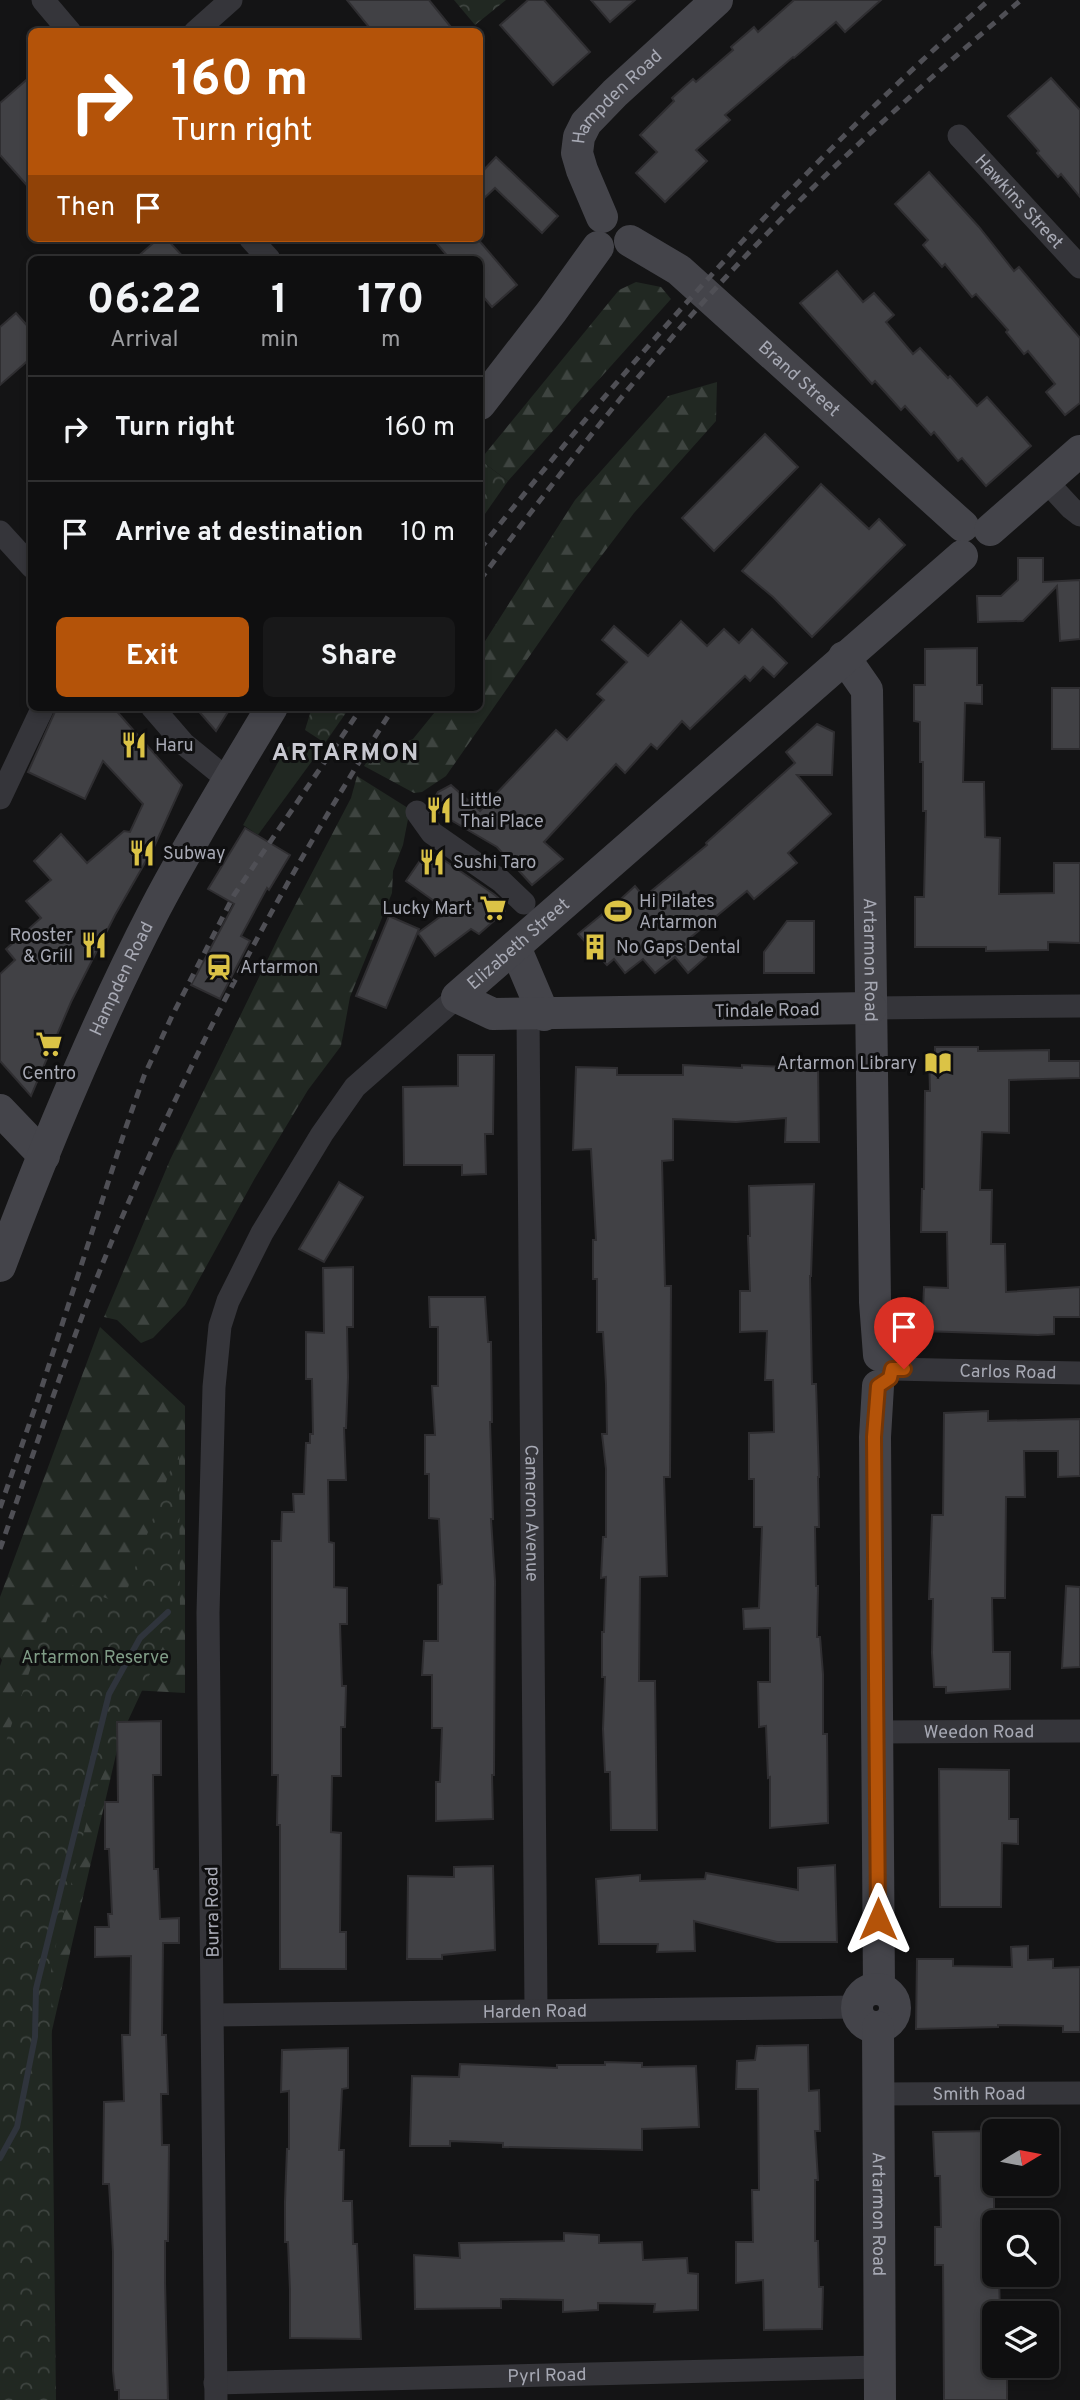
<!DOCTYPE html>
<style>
:root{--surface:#0f0f10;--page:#181819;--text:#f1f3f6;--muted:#9b9c9f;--line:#2f2f30;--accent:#b45309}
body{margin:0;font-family:Overpass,sans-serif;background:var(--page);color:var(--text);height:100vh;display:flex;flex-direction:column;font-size:26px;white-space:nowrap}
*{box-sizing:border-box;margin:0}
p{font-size:23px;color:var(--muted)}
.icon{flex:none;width:38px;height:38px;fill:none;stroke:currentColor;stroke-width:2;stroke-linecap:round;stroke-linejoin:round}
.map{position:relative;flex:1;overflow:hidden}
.drawer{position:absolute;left:28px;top:256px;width:455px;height:455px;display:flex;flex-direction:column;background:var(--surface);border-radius:10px;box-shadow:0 4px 10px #0003,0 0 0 2px var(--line)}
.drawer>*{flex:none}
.top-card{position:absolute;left:28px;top:28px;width:455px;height:214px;border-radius:10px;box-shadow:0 4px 10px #0003,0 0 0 2px var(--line);background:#b45309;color:#fff;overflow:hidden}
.needle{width:46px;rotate:80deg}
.tools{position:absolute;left:982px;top:2119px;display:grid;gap:14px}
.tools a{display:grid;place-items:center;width:77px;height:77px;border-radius:10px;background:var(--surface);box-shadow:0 4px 10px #0003,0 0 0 2px var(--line);font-size:35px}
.pin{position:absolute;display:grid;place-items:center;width:60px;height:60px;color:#fff;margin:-72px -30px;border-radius:50% 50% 50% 0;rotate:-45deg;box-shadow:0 0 7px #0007}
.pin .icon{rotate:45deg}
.me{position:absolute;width:77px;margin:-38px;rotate:0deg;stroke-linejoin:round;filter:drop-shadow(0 0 5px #0008)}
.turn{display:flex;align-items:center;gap:24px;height:147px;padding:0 28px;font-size:32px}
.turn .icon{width:91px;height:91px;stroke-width:2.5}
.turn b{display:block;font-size:49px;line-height:60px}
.then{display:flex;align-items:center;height:66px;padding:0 28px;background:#0003;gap:14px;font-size:26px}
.eta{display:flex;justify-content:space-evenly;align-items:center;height:119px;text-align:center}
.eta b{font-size:42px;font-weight:700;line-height:49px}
.action{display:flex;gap:14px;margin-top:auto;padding:14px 28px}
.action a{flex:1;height:80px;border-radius:10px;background:var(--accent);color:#fff;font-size:28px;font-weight:700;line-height:80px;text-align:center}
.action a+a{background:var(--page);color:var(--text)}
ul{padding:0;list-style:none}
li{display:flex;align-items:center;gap:21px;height:105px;padding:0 28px;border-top:2px solid var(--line)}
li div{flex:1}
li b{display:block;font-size:26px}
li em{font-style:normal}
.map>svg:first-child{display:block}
</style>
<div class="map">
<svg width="1080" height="2400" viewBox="0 0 1080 2400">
<defs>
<pattern id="forest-firs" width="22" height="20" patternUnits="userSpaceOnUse" patternTransform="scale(1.75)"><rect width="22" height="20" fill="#212822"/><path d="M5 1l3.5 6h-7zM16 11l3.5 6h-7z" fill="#3e4440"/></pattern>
<pattern id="park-crowns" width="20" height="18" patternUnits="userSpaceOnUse" patternTransform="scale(1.75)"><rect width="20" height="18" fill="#212822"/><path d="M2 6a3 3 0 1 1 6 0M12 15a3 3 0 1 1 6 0" fill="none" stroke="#3e4440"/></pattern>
</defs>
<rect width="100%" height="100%" fill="#141415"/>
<!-- green -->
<path fill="#212822" d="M297 742 318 753 258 835 243 825 286 748Z"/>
<!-- forest -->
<g fill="url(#forest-firs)">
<path d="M636 282 661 287 671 299 508 481 480 460 619 290Z"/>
<path d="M717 382 716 421 634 513 577 588 446 776 422 792 414 793 364 766 370 757 413 739 439 707H480V649L575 500 668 396Z"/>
<path d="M357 776 408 808 409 814 403 845 393 871 392 893 350 997 341 1046 308 1090 255 1178 185 1305 153 1338 141 1343 117 1320 104 1317 170 1160 280 934 351 798Z"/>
<path d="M100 1327 185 1406V1693L131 1690 50 2039 0 2400V1666L2 1660 0 1657V1597Z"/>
</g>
<!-- park -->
<g fill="url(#park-crowns)">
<path d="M454 0H506L475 25Z"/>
<path d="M480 460 508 481 480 521Z"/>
<path d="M312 707H350L325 743 305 730Z"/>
<path d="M179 1446 180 1609 93 1796 51 1965 56 2400H0V1759L60 1581 122 1604Z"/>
</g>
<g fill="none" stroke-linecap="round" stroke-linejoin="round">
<!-- stream -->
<path stroke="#2f343c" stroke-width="6" d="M0 2158 17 2127 35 2037 36 1989 109 1694 140 1638 168 1612"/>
</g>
<!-- building -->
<g fill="#414145" stroke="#2f2e31" stroke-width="2">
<path d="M347 0H429L455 32H373Z"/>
<path d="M528 0H544L590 52 553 85 500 25Z"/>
<path d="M591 0H635L610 22Z"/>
<path d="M794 0H881L845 32 836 22 794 58 793 57 725 115 730 120 696 150 707 161 665 202 636 173 657 152 640 135 674 101 672 98 693 79 696 82 733 50 731 47 754 27 758 32Z"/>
<path d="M32 75V191L0 155V103Z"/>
<path d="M1051 78 1080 110V197L1061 174 1058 177 1037 153 1039 151 1008 116Z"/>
<path d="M496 157 558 216 542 233 495 188 480 202V174Z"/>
<path d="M929 172 979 227 1014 271 1019 267 1080 338V403L1065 415 1046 392 1055 384 1028 351 1024 354 1006 332 1008 330 976 294 972 297 945 264 942 267 923 245 928 240 895 204Z"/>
<path d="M159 238H166L185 259H135Z"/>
<path d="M432 238H477L517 285 492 307 480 293V259H450Z"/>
<path d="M837 271 863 302 874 293 894 315 886 322 913 354 920 348 948 378 950 376 977 406 987 397 1031 446 986 486 962 458 958 461 934 432 931 435 905 406 901 410 875 381 872 384 800 303Z"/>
<path d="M16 313 32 331V357L0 385V327Z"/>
<path d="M765 434 798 467 714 551 682 518Z"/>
<path d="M821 484 869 529 879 519 905 545 812 637 773 597 742 571Z"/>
<path d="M1018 558H1043V582L1080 580V639L1060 641 1057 586 1023 621 978 622 977 596H1001L1018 580Z"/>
<path d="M681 621 707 646 724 629 739 643 752 629 787 663 774 677 763 667 750 681 745 676 690 729 682 721 657 749 651 744 625 773 616 764 544 842 563 859 532 885 497 847 432 809 430 806 438 792 451 785 480 811 556 730 567 740 604 700 597 694 627 662 602 640 614 626 648 656Z"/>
<path d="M977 648V685H982V704L965 703 963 782H984L985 837 1000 838 999 894 1054 893V863H1080V943L1048 942V950L986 951V947H915V897H924L926 811H923V762H920V722L914 721V685H925V649Z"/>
<rect x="1052" y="688" width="28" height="61"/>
<path d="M57 707H113L182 785 154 847 115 915 71 1002 31 1096 0 1061V974L15 960 6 949 41 918 26 901 51 880 34 861 61 834 87 863 124 831 130 832 143 804 103 761 85 799 28 772Z"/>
<path d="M195 707H231L216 731Z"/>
<path d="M817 724 834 732 832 775H797L831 814 788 853 797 863 754 899 747 891 690 938 706 957 688 973 675 957 655 973 643 959 625 973 614 959 607 965 578 934 622 898 635 886 644 897 707 845 706 843 795 763 786 752Z"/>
<path d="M245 828 290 855 269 890 267 888 241 936 250 941 220 999 191 985 234 904 208 889Z"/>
<path d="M428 849 495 895 505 904V911L479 934 471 929 435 956 418 933 448 911 406 881Z"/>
<path d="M389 916 419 929 386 1008 356 996Z"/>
<path d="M787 921H814V973H764V952Z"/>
<path d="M935 1047H978V1051L1049 1050V1061H1080V1078L1009 1080V1133L982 1132 980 1190H992L991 1244H1005L1006 1292 1080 1287V1317H1054V1334L1038 1335 922 1331 924 1287 948 1288 947 1232H921L922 1189H924L925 1091H930L929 1054H935Z"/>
<path d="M458 1055H494L493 1134H485L486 1174 462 1175V1165H404L403 1087 458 1086Z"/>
<path d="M683 1065 742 1068V1065L787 1067V1065H818L819 1142H785L786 1118 736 1122 673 1119V1160L662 1161 665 1286H671L670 1477H664L667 1576 640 1577 639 1681H655L657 1830H611L610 1772H605L603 1729 605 1677H602V1632H604L606 1577 601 1578 603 1537H606V1469L602 1434H607L606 1384 603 1332H597V1279H593V1240H596L591 1149 573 1150 576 1067 617 1068V1075H683Z"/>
<path d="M339 1182 363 1197 324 1262 299 1249Z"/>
<path d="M814 1184 811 1276H810L812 1384H816L819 1477H818L819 1527H815L816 1586H818L817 1637H820L823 1674V1734H827L828 1823 770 1828V1777L768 1778 766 1726 759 1727 758 1682H770V1628L744 1629 743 1609 759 1608 762 1527H754V1479H749V1433L774 1432 773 1380H765L767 1331 740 1332V1291H750L748 1236H750L749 1186Z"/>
<path d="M353 1267V1327H347L348 1377 346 1428H344L346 1480H328L329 1542 334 1543V1587L347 1588V1624H340L342 1686H346L345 1727H341V1776H332L331 1832 341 1833 340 1932H346V1969H280V1825H277L278 1775H272V1541H281L282 1512H294L293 1494H304L306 1443H310V1434H313L312 1379H306V1332L324 1333 323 1268Z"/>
<path d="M429 1297H485L488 1342H491L492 1422H490L493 1519H491L495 1581 494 1775H492L493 1819 436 1821V1782H440L442 1728H432V1675H422L424 1641H438V1585L442 1584 439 1519 429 1518V1474H425V1435H435L432 1386H438V1327H430Z"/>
<path d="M988 1411V1421L1080 1419V1476L1058 1477V1451H1024L1025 1497H1006L1005 1598H992L993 1652H1010V1689L946 1693V1687H934L932 1653 933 1599H929L932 1515H943L944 1413Z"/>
<path d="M1066 1586 1080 1587V1667L1062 1668Z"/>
<path d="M161 1721V1775H153L154 1869H158L160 1919 179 1918V1943H163L162 2035H166L168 2094H161L162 2145H169L168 2241H165V2282L168 2400H119V2390H115L113 2371V2252L109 2184H103L104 2102 124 2101 122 2035H130L131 1956 95 1957V1927H109L108 1914H112L109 1849H105V1802H118L117 1722Z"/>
<path d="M939 1769 1009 1770V1819H1018V1844L1002 1843 1001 1907H940Z"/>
<path d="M835 1865 837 1942H777L694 1921 695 1951 657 1952 658 1944H599L596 1879 640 1875V1881L705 1879 706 1873 798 1890V1868Z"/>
<path d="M493 1866 495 1950 442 1955V1959H407L408 1876 454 1877V1867Z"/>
<path d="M1028 1946V1960L1053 1959V1968L1080 1967V2032H1063V2026L998 2025V2027L916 2029 917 1959H953V1966L1012 1967 1011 1947Z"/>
<path d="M808 2045 809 2091 819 2090 820 2131H815L818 2180H815V2241H818L819 2287H823L822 2329 764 2330 763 2280 736 2283V2242H753L752 2190H759L758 2089H736L737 2061 755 2060 757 2046Z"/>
<path d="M348 2048V2088L342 2089 339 2150H344L343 2201H352L353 2244H357L361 2339 290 2338V2290L288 2242H285V2202L287 2149H289V2091L281 2092 282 2050Z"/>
<path d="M605 2062 642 2063V2067L696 2066 699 2127 642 2129V2150L503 2147V2143L450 2141V2146H410L412 2076 459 2077 460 2064 557 2068V2065H605Z"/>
<path d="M994 2131V2275H999L1000 2314H994V2318L991 2319 992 2374H1007V2400H944L943 2265H935V2227H941L940 2176H935L933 2132Z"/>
<path d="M564 2233 599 2235V2243L642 2242 643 2260 687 2258 688 2273 698 2274V2310L654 2312 655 2304 598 2303V2310L563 2312V2300L501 2299V2308L415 2309 414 2255 460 2258 459 2243 564 2241Z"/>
</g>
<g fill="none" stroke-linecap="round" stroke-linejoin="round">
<!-- street -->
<g stroke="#35353a" stroke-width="23">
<path d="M43 0 70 32"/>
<path d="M195 32 231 0"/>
<path id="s1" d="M959 136 1080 267"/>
<path d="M250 238 269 259"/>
<path d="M1046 481 1071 508 1080 515"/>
<path d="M0 532 32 567"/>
<path d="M152 707 184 744 227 779"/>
<path d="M0 798 43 707"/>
<path d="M417 812 432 833 501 881 524 903"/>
<path d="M871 1008 1080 1006"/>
<path id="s2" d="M528 1014 536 2010"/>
<path id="s3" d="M892 1369 1080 1373"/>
<path id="s4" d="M877 1732 1080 1731"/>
<path id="s5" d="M213 2015 857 2007"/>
<path id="s6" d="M879 2094 1080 2093"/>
<path id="s7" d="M215 2383 879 2367"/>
<path d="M216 2400 208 1613 214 1387 220 1326 228 1301 262 1233 322 1134 355 1087 457 997"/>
</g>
<!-- secondary -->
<g stroke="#44444a" stroke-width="32">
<path id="s8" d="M602 217 582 170 577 153 579 137 586 123 615 93 717 0"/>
<path id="s9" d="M630 241 679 270 963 526"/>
<path d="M480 404 552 311 598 247"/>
<path d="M990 530 1080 451"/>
<path id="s10" d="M844 657 867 690 875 1302 879 1355"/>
<path d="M515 947 544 1015"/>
<path id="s11" d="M871 1008 493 1014 457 997 962 556"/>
<path d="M0 1110 44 1156"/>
<path id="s12" d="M0 1266C46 1144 95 1025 155 909 191 840 232 774 272 707"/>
<path d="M878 1386 875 1437 879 1988"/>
<circle cx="876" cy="2008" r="19"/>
<path id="s13" d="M878 2027 880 2400"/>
</g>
<!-- rail -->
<g stroke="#4f4f55" stroke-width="5" stroke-dasharray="9 7" stroke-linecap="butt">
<path d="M480 549C635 354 801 165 989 0"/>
<path d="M480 580C558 475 638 372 727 276 818 177 919 87 1021 0"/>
<path d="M0 1508 38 1399 126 1127 144 1076 172 1016 234 895 362 707"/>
<path d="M0 1549C37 1445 71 1338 114 1236 192 1053 286 874 394 707"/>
</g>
</g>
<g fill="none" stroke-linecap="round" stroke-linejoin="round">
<!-- route casing -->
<g stroke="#753606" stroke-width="18">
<path id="route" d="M878 1919 874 1437 878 1386 890 1378 892 1369H904"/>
</g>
<!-- route -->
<use href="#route" stroke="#b45309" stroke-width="12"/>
</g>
<!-- icons -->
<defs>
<g id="restaurant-bare" transform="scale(2.1)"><path d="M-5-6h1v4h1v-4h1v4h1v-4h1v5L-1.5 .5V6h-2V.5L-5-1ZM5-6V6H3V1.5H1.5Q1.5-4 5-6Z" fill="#dbc346" stroke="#0f0f10" stroke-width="2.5" paint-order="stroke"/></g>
<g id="supermarket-bare" transform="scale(2.1)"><path d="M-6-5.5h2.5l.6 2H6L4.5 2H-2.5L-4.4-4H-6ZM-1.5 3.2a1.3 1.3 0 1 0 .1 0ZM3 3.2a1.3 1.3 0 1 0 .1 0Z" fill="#dbc346" stroke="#0f0f10" stroke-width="2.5" paint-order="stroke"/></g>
<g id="stadium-bare" transform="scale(2.1)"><path d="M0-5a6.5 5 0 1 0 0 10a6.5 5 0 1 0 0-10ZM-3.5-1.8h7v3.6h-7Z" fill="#dbc346" stroke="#0f0f10" stroke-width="2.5" paint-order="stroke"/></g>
<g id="building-bare" transform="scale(2.1)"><path d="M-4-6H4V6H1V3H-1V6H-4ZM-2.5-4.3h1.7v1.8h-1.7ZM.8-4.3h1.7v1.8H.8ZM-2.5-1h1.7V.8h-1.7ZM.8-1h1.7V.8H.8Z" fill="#dbc346" stroke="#0f0f10" stroke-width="2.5" paint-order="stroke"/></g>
<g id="station-bare" transform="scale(2.1)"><path d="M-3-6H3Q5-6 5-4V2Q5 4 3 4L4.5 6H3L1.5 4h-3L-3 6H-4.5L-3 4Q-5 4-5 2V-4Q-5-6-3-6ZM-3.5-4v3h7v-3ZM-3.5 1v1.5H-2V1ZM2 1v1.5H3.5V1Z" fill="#dbc346" stroke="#0f0f10" stroke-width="2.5" paint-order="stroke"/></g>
<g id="library-bare" transform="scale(2.1)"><path d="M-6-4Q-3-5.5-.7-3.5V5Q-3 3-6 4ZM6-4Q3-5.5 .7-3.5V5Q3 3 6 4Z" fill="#dbc346" stroke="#0f0f10" stroke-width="2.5" paint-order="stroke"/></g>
</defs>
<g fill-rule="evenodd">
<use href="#restaurant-bare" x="134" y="745"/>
<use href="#restaurant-bare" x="439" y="810"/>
<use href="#restaurant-bare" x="142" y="853"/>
<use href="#restaurant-bare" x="432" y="862"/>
<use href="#supermarket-bare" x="493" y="908"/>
<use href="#stadium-bare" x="618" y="911"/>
<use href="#restaurant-bare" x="94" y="945"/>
<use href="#building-bare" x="595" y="947"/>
<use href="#station-bare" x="219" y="967"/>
<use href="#supermarket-bare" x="49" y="1044"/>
<use href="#library-bare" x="938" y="1063"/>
</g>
<g text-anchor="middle" stroke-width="6" stroke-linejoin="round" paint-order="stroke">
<!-- street labels -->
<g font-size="18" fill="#a7a9b4" stroke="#0f0f10">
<text dy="6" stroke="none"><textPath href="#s8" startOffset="140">Hampden Road</textPath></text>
<text dy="6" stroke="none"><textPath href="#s1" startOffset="89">Hawkins Street</textPath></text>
<text dy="6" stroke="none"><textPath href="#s9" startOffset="219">Brand Street</textPath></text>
<text dy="6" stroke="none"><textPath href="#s11" startOffset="499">Elizabeth Street</textPath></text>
<text dy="6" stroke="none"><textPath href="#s10" startOffset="310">Artarmon Road</textPath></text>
<text dy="6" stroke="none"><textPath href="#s12" startOffset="312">Hampden Road</textPath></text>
<text transform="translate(767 1010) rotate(-1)" y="6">Tindale Road</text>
<text dy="6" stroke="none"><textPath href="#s3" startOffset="116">Carlos Road</textPath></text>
<text dy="6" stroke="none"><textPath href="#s2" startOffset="499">Cameron Avenue</textPath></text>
<text dy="6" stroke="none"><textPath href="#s4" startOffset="102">Weedon Road</textPath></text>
<text transform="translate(212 1912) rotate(-91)" y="6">Burra Road</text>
<text dy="6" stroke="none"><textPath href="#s5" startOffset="322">Harden Road</textPath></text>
<text dy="6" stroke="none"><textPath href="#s6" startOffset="100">Smith Road</textPath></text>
<text dy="6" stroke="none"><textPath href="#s13" startOffset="187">Artarmon Road</textPath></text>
<text dy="6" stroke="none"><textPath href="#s7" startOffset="332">Pyrl Road</textPath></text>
</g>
<!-- poi labels -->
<g font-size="18" fill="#a7a9b4" stroke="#0f0f10" text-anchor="start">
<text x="155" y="751">Haru</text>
<text x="460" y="806">Little<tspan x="460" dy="21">Thai Place</tspan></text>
<text x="163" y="859">Subway</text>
<text x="453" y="868">Sushi Taro</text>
<text x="639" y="907">Hi Pilates<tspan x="639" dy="21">Artarmon</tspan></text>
<text x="472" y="914" text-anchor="end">Lucky Mart</text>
<text x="73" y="941" text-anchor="end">Rooster<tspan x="73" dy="21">&amp; Grill</tspan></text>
<text x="616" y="953">No Gaps Dental</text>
<text x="240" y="973">Artarmon</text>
<text x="917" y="1069" text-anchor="end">Artarmon Library</text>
<text x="49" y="1079" text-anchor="middle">Centro</text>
</g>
<!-- park labels -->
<g font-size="18" fill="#809d87" stroke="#0f0f10">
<text x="95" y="1663">Artarmon Reserve</text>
</g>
<!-- district labels -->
<g font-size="24" font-weight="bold" letter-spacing="2" fill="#c8c8d0" stroke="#0f0f10">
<text x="346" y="760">ARTARMON</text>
</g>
</g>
</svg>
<div class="tools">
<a><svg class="needle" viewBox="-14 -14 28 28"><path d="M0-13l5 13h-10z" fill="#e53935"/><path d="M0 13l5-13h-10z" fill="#9b9c9f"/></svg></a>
<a><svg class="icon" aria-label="search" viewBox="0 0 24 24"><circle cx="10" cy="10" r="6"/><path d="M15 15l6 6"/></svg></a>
<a><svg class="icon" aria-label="layers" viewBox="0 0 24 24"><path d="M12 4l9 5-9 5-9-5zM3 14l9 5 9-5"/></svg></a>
</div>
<div class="pin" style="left:904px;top:1369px;background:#d93025"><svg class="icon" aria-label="arrive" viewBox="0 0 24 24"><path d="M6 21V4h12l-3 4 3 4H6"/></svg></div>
<svg class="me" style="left:878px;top:1919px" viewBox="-20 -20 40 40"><path d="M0-17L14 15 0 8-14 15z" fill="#b45309" stroke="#fff" stroke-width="4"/></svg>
<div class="top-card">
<div class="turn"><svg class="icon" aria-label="right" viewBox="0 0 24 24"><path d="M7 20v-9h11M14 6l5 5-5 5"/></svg><div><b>160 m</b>Turn right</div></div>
<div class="then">Then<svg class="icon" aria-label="arrive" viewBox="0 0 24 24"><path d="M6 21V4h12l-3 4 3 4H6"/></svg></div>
</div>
<section class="drawer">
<div class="eta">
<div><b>06:22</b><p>Arrival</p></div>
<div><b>1</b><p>min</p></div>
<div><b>170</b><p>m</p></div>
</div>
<ul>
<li><svg class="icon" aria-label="right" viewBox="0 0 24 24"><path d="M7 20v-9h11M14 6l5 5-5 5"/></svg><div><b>Turn right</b></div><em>160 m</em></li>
<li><svg class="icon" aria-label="arrive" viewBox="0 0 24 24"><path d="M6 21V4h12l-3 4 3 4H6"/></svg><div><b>Arrive at destination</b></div><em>10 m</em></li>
</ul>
<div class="action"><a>Exit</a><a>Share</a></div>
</section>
</div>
